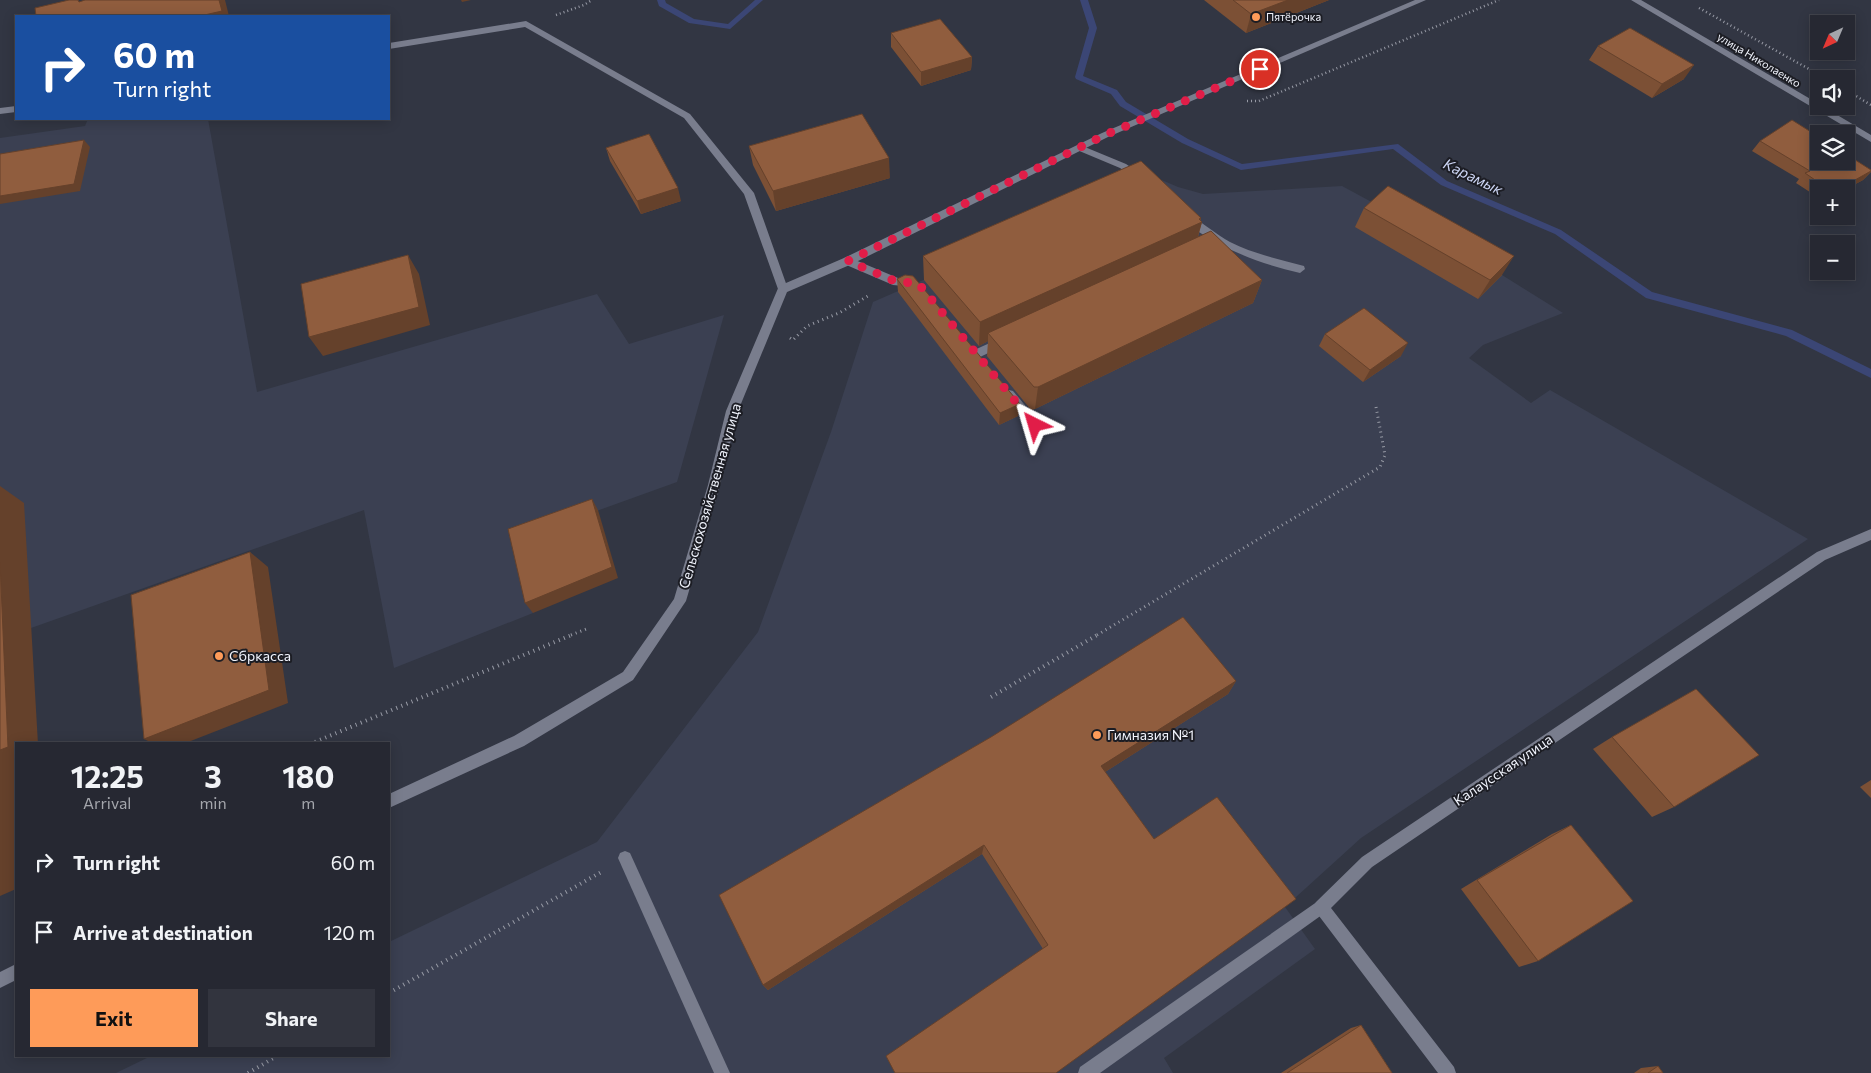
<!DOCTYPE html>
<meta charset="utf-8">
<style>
:root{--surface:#262832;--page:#32343e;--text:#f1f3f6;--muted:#a4a6ac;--line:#42444d;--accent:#fe9b59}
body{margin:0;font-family:Commissioner,sans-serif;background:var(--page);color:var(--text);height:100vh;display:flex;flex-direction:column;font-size:19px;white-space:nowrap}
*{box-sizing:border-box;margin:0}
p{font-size:16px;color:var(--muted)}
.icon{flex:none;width:28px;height:28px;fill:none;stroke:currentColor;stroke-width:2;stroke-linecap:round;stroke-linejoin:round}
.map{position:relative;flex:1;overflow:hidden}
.side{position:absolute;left:15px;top:742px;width:375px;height:315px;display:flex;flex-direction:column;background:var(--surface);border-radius:0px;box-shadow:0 2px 12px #0003,0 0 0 1px var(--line)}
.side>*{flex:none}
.hud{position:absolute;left:15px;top:15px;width:375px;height:105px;border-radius:0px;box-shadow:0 2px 12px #0003,0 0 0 1px var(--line);background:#1a4fa0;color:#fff;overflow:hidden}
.needle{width:32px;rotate:224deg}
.fabs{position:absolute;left:1810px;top:15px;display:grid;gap:10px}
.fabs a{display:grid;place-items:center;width:45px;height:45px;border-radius:0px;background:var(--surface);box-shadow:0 2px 12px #0003,0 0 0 1px var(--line);font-size:25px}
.pin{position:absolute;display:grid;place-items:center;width:42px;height:42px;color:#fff;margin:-21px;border:2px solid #fff;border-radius:50%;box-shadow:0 1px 5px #0007}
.me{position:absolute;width:55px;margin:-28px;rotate:320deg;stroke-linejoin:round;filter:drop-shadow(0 0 4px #0008)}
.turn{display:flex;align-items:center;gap:18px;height:105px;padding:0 15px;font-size:22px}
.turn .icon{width:65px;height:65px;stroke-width:2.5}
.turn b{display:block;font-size:35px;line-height:42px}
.eta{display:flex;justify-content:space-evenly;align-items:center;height:85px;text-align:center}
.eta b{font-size:30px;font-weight:700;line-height:35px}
.cta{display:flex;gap:10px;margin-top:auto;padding:10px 15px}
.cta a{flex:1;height:58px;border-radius:0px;background:var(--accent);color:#111;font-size:20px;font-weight:700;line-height:58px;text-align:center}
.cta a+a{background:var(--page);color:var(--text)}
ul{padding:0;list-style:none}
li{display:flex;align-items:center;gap:15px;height:70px;padding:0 15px}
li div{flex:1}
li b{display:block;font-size:19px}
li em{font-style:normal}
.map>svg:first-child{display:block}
</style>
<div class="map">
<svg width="1871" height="1073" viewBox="0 0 1871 1073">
<rect width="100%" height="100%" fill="#323643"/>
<!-- built -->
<g fill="#3b4052">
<path d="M88 119H208L257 392 597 294 629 344 724 315 677 482 516 540 533 613 394 668 364 510 31 628 16 744 0 776V138L85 126Z"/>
<path d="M1157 178 1178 187 1203 194 1342 186 1379 206 1502 275 1563 313 1483 345 1469 358 1531 403 1550 390 1808 539 1361 838 1285 907 1315 949 1164 1058 1173 1073H116L151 1056H389V942L597 842 758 632 831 432 873 302Z"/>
</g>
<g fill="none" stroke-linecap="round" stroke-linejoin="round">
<!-- stream -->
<g fill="#3b4675" fill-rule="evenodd">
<path d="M657 0H665L666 3 694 19 728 24 755 0H763L730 29 689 23 659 6Z"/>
<path d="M1080 0H1088L1097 28 1083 76 1117 90 1126 102 1188 139 1242 164 1398 144 1447 181 1561 230 1652 292 1792 330 1871 369V378L1786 336 1646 298 1555 234 1441 185 1393 149 1241 170 1182 143 1120 106 1111 94 1076 79 1075 77 1089 28Z"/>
</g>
<!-- path-far2 -->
<g stroke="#989ba6" stroke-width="2.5" stroke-dasharray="1 3" stroke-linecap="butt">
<path d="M1699 8 1827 79"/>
<path d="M556 15 584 5 592 0"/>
<path d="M1846 90 1871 105"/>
<path d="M1247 101H1259L1499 0"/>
</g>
<!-- path-far1 -->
<g stroke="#989ba6" stroke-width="3" stroke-dasharray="1 4" stroke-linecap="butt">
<path d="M790 338 793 340 807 326 839 313 868 296"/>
<path d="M571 635 589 628"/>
<path d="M1097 635 1380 467 1385 455 1376 407"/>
</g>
<!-- path -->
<g stroke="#989ba6" stroke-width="4" stroke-dasharray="1 4.5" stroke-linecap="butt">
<path d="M991 697 1099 634"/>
<path d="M310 744 574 634"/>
<path d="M389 993 603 871"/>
<path d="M248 1073 277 1056"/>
</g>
<!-- service -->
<g fill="#797d8d" fill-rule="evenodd">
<path d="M1080 145 1126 164 1144 176 1142 178H1136L1120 168 1077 150 1075 148Z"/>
<path d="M1187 215C1199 219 1217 235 1230 242 1254 254 1278 259 1304 266L1305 269 1300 273C1257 263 1219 248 1183 221L1182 219Z"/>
<path d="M848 257 898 278 914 279 919 283 914 287 893 285 844 264 843 261 844 258Z"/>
<path d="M1001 338 1005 339 1007 342 1005 345 980 357H972L970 354 972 351Z"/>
<path d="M1009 390 1013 391 1039 422 1041 425 1039 428H1031L1005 397 1003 394Z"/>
<path d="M625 851 630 853 730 1073H714L618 858 620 853Z"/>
<path d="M1321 899 1326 902 1329 907 1326 912 1100 1073H1078L1080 1067Z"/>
</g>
<!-- minor -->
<g fill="#797d8d" fill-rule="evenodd">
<path d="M1631 0H1641L1819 104V106H1822L1871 135V142Z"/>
<path d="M526 21 690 114 754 193 788 289 787 292H779L778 289 744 194 684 118 525 27 389 49V43Z"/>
<path d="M16 106V112L0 114V108Z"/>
<path d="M1871 529V540L1825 560 1372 867 1331 908 1454 1067 1456 1073H1438L1316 912 1313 907 1316 902 1362 857 1817 552Z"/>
</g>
<!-- secondary -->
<g fill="#797d8d" fill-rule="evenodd">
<path d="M1415 0H1426L1108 137 852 264 787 292 738 411 720 485 686 601 633 680 524 746 389 808V794L514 736 623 672 674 599 708 485 726 411 779 286 844 258 1102 133Z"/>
<path d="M16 964V980L0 988V972Z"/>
</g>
</g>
<!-- wall -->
<g fill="#7c5035">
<path d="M1204 0H1329L1246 33Z"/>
<path d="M891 33 972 57 971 70 921 86 891 47Z"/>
<path d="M1598 46 1684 79 1652 98 1589 60Z"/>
<path d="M1760 141 1871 170V172L1863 180 1846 189H1819V198L1796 183 1799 179 1752 151Z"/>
<path d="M749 146 890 178 776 211 753 165Z"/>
<path d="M606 148 681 201 641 214 610 161Z"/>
<path d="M1364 208 1502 275 1478 299 1355 227Z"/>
<path d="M1201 218V221L1202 222 1198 237 1262 280 1253 303 1035 409 1031 410 987 356 988 341 979 346 924 280 923 256Z"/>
<path d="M897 279 1020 404 1018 416 999 425 898 292Z"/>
<path d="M1325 334 1401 356 1363 382 1319 346Z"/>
<path d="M1236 681 1228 694 1105 772 1154 839 1296 899 1043 949 982 854 768 990 763 985Z"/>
<path d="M1612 737 1674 807 1652 817 1593 749Z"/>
<path d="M1871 780V798L1860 787Z"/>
<path d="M1571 825 1538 961 1519 967 1461 889 1552 834Z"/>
<path d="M1361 1025 1392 1073H1281L1351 1028Z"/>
<path d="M1658 1066 1663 1073H1634L1641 1068Z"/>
</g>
<!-- shaded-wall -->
<g fill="#65412b">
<path d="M219 0H225L229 16H200Z"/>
<path d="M461 0H471L462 2Z"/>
<path d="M1288 0H1329L1246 33 1251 14Z"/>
<path d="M972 57 971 70 921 86V72Z"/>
<path d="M1694 65 1684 79 1652 98 1662 84Z"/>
<path d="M84 140 90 147 80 191 0 204V196Z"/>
<path d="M889 158 890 178 776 211 773 191Z"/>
<path d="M1871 171 1863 180 1846 189H1839Z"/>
<path d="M678 188 681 201 641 214 637 201Z"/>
<path d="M1201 218 1200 223 1202 222 1195 246 988 333V341L979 346 980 322Z"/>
<path d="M408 255 419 274 430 325 323 356 309 337Z"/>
<path d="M1514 256 1502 275 1478 299 1490 280Z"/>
<path d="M1262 280 1253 303 1035 409 1038 387Z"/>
<path d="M1408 343 1401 356 1363 382 1370 370Z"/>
<path d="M1020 404 1018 416 999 425 1000 413Z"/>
<path d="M0 486 24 503 38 744H16V889L0 896Z"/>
<path d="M592 499 598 510 618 578 533 613 525 603Z"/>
<path d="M250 552 268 567 288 703 183 744H154L144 739Z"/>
<path d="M1236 681 1228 694 1097 777 1101 766Z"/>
<path d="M984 845 982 854 768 990 763 985Z"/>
</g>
<!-- building -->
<g fill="#905d3e" stroke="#65412b">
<path d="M69 0H78L79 2 85 0H219L222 11 200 16H36L35 8Z"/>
<path d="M1233 0H1288L1251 14Z"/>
<path d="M940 19 972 57 921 72 891 33Z"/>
<path d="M1630 28 1694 65 1662 84 1598 46Z"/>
<path d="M862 114 889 158 773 191 749 146Z"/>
<path d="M1792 120 1819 137V161H1846V154L1871 170V171L1839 189H1828L1805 173 1810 171 1760 141Z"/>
<path d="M649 134 678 188 637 201 606 148Z"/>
<path d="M84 140 74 184 0 196V154Z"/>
<path d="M1141 161 1201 218 1199 219 1202 222 980 322 923 256Z"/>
<path d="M1388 186 1514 256 1490 280 1364 208Z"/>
<path d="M1211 231 1262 280 1038 387H1034L988 333Z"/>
<path d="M408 255 419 307 309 337 301 284Z"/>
<path d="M905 275 913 276 1020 404 1000 413 897 279Z"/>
<path d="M1364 308 1408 343 1370 370 1325 334Z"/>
<path d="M592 499 612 567 525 603 508 529Z"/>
<path d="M250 552 269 690 144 739 131 595Z"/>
<path d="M0 562 8 747 0 750Z"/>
<path d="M1183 617 1236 681 1101 766 1154 839 1217 797 1296 899 1056 1073H895L886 1056 1048 945 984 845 763 985 719 895 991 737Z"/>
<path d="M1696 689 1759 755 1674 807 1612 737Z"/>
<path d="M1571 825 1633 901 1538 961 1477 880Z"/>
<path d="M1361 1025 1392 1073H1287Z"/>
<path d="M1658 1066 1663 1073H1648Z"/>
</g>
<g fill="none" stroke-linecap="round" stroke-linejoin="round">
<!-- route -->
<path stroke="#e11d48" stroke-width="9" stroke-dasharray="0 16.2" d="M1035 425 918 283 897 282 848 261 1105 135 1260 69"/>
</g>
<!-- markers -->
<g fill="#fe9b59" stroke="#1c1d24" stroke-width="2">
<circle cx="1256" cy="17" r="5"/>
<circle cx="219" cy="656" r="5"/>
<circle cx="1097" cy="735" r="5"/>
</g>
<g text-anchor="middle" stroke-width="4" stroke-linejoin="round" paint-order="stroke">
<!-- far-poi labels -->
<g font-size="11" fill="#f1f4fd" stroke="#1c1d24" text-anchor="start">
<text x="1266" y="21">Пятёрочка</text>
</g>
<!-- far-street labels -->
<g font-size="11" fill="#f1f4fd" stroke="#1c1d24">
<text transform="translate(1759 60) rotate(31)" y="4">улица Николаенко</text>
</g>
<!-- street labels -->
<g font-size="14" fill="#f1f4fd" stroke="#1c1d24">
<text transform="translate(710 496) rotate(-74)" y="5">Сельскохозяйственная улица</text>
<text transform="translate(1503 770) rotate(-34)" y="5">Калаусская улица</text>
</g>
<!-- poi labels -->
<g font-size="14" fill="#f1f4fd" stroke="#1c1d24" text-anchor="start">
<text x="229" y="661">Сбркасса</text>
<text x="1107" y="740">Гимназия №1</text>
</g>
<!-- water labels -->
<g font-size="15" font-style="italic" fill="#cdd6f5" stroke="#1c1d24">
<text transform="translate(1473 177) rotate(26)" y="5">Карамык</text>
</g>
</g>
</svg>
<div class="fabs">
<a><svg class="needle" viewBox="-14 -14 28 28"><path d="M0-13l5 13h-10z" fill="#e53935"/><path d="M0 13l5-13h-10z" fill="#a4a6ac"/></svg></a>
<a><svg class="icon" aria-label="sound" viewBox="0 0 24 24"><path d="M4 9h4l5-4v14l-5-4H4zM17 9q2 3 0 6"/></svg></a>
<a><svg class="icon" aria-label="layers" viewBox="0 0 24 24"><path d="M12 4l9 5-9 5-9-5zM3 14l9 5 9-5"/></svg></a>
<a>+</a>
<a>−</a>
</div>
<div class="pin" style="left:1260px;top:69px;background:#d93025"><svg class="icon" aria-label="arrive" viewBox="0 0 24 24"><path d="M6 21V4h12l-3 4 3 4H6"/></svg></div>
<svg class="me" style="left:1035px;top:425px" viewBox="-20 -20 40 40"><path d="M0-17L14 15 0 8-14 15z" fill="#e11d48" stroke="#fff" stroke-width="4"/></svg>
<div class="hud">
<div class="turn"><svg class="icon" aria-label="right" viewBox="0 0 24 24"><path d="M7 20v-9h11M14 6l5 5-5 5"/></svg><div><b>60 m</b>Turn right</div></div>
</div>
<section class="side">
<div class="eta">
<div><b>12:25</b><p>Arrival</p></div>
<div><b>3</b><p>min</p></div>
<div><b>180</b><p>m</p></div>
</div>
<ul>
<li><svg class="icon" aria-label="right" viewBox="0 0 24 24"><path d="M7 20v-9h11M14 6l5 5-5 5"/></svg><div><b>Turn right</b></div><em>60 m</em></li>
<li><svg class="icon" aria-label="arrive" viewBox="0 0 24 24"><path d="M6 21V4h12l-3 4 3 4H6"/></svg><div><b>Arrive at destination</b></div><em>120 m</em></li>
</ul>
<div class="cta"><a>Exit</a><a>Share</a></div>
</section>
</div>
